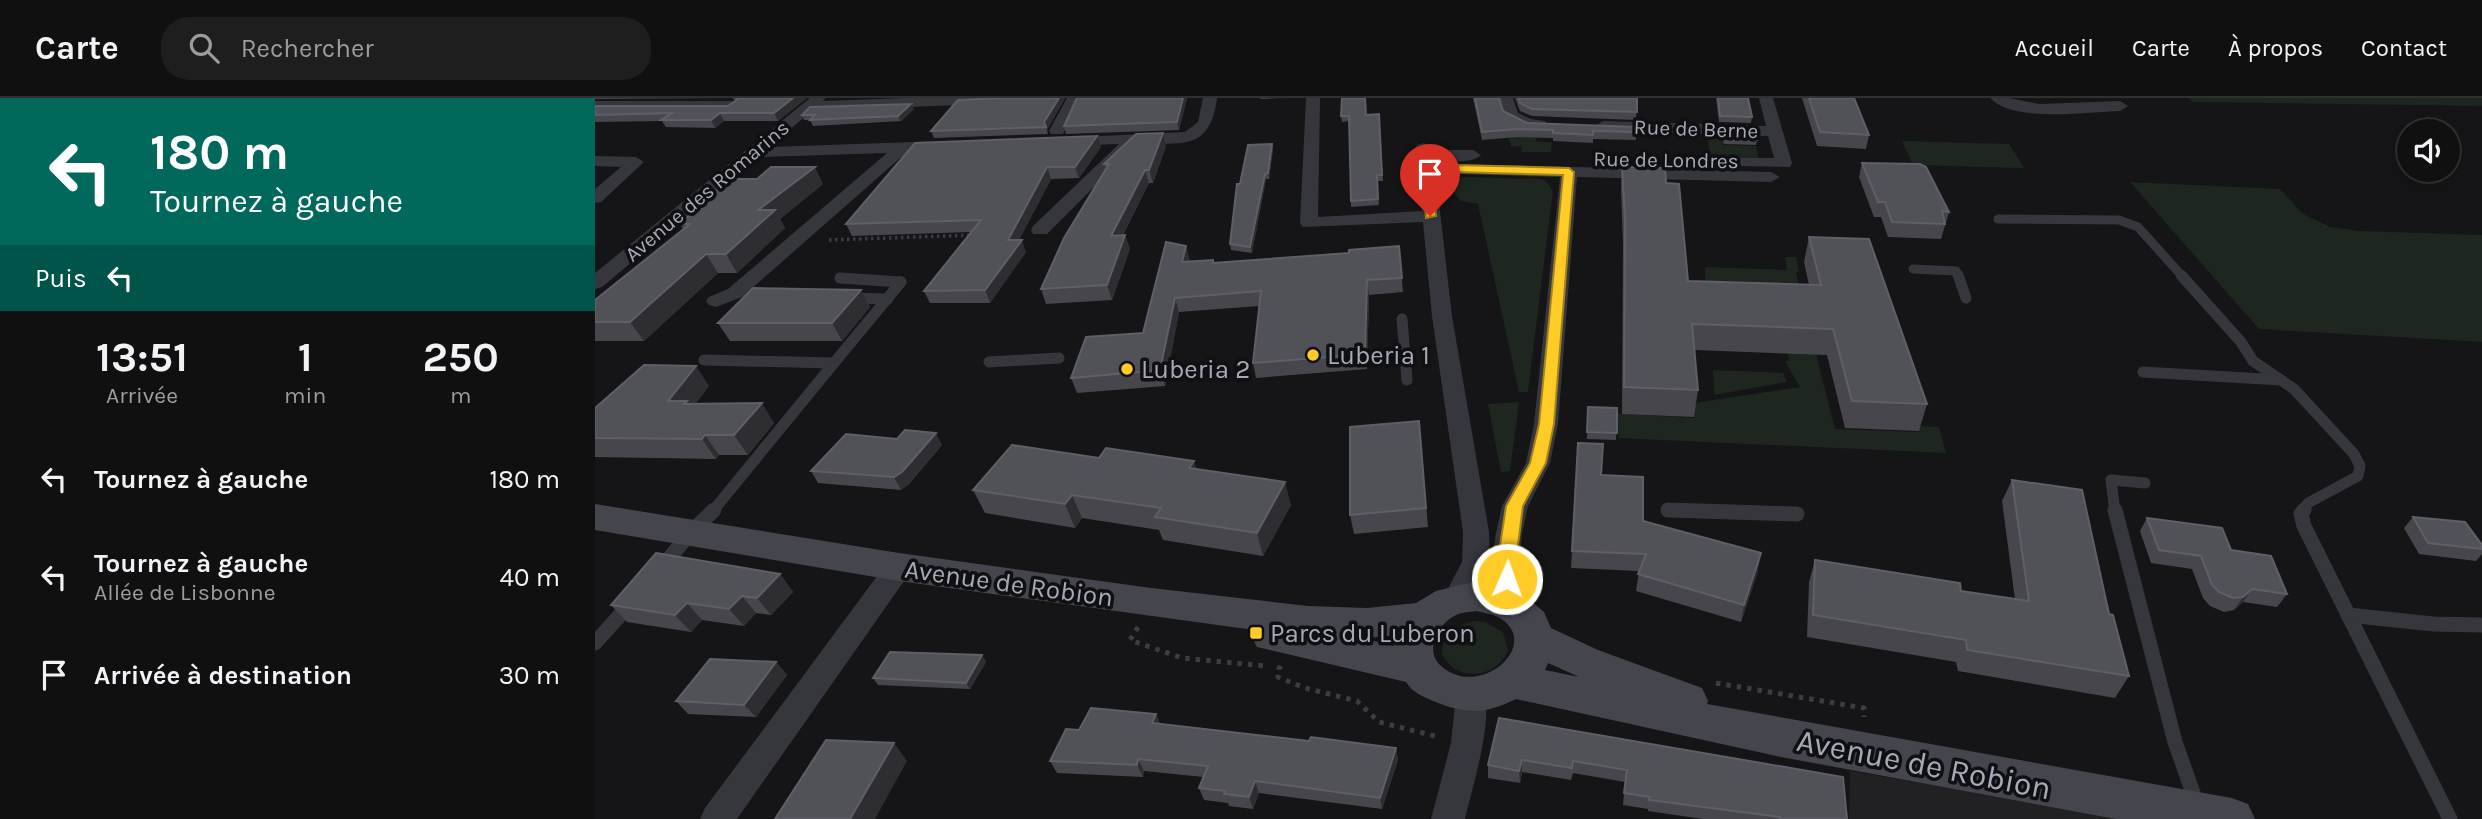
<!DOCTYPE html>
<html lang="fr">
<meta charset="utf-8">
<style>
:root{--surface:#101011;--page:#1e1e1f;--text:#f1f3f6;--muted:#9c9d9f;--line:#303031}
body{margin:0;font-family:Karla,sans-serif;background:var(--page);color:var(--text);height:100vh;display:flex;flex-direction:column;font-size:26px;white-space:nowrap}
*{box-sizing:border-box;margin:0}
p{font-size:23px;color:var(--muted)}
.icon{flex:none;width:38px;height:38px;fill:none;stroke:currentColor;stroke-width:2;stroke-linecap:round;stroke-linejoin:round}
.map{position:relative;flex:1;overflow:hidden}
.sheet{display:flex;flex-direction:column;background:var(--surface);width:595px}
.sheet>*{flex:none}
.guide{background:#00695c;color:#fff;overflow:hidden}
.fabs{position:absolute;left:1802px;top:21px;display:grid;gap:14px}
.fabs a{display:grid;place-items:center;width:63px;height:63px;border-radius:50%;background:var(--surface);box-shadow:0 7px 28px #0002,0 0 0 2px var(--line);font-size:35px}
.pin{position:absolute;display:grid;place-items:center;width:60px;height:60px;color:#fff;margin:-72px -30px;border-radius:50% 50% 50% 0;rotate:-45deg;box-shadow:0 0 7px #0007}
.pin .icon{rotate:45deg}
.me{position:absolute;width:77px;margin:-38px;rotate:2deg;stroke-linejoin:round;filter:drop-shadow(0 0 5px #0008)}
.turn{display:flex;align-items:center;gap:24px;height:147px;padding:0 35px;font-size:32px}
.turn .icon{width:91px;height:91px;stroke-width:2.5}
.turn b{display:block;font-size:49px;line-height:60px}
.then{display:flex;align-items:center;height:66px;padding:0 35px;background:#0003;gap:14px;font-size:26px}
.eta{display:flex;justify-content:space-evenly;align-items:center;height:119px;text-align:center}
.eta b{font-size:42px;font-weight:700;line-height:49px}
ul{padding:0;list-style:none}
li{display:flex;align-items:center;gap:21px;height:98px;padding:0 35px}
li div{flex:1}
li b{display:block;font-size:26px}
li em{font-style:normal}
header{display:flex;align-items:center;gap:42px;box-sizing:border-box;height:98px;padding:0 35px;background:var(--surface);border-bottom:2px solid var(--line)}
header strong{font-size:33px}
nav{display:flex;gap:38px;margin-inline-start:auto;font-size:24px}
.search{width:490px;height:63px;background:var(--page);display:flex;align-items:center;gap:18px;box-sizing:border-box;padding:0 24px;border-radius:28px;color:var(--muted);font-size:26px}
main{display:flex;flex:1;min-height:0}
.map>svg:first-child{display:block}
</style>
<header>
<strong>Carte</strong>
<div class="search"><svg class="icon" aria-label="search" viewBox="0 0 24 24"><circle cx="10" cy="10" r="6"/><path d="M15 15l6 6"/></svg>Rechercher</div>
<nav><a>Accueil</a><a>Carte</a><a>À propos</a><a>Contact</a></nav>
</header>
<main>
<section class="sheet">
<div class="guide">
<div class="turn"><svg class="icon" aria-label="left" viewBox="0 0 24 24"><path d="M17 20v-9H6M10 6l-5 5 5 5"/></svg><div><b>180 m</b>Tournez à gauche</div></div>
<div class="then">Puis<svg class="icon" aria-label="left" viewBox="0 0 24 24"><path d="M17 20v-9H6M10 6l-5 5 5 5"/></svg></div>
</div>
<div class="eta">
<div><b>13:51</b><p>Arrivée</p></div>
<div><b>1</b><p>min</p></div>
<div><b>250</b><p>m</p></div>
</div>
<ul>
<li><svg class="icon" aria-label="left" viewBox="0 0 24 24"><path d="M17 20v-9H6M10 6l-5 5 5 5"/></svg><div><b>Tournez à gauche</b></div><em>180 m</em></li>
<li><svg class="icon" aria-label="left" viewBox="0 0 24 24"><path d="M17 20v-9H6M10 6l-5 5 5 5"/></svg><div><b>Tournez à gauche</b><p>Allée de Lisbonne</p></div><em>40 m</em></li>
<li><svg class="icon" aria-label="arrive" viewBox="0 0 24 24"><path d="M6 21V4h12l-3 4 3 4H6"/></svg><div><b>Arrivée à destination</b></div><em>30 m</em></li>
</ul>
</section>
<div class="map">
<svg width="1887" height="721" viewBox="0 0 1887 721">
<rect width="100%" height="100%" fill="#151517"/>
<!-- built -->
<path fill="#212124" d="M1255 673 1539 721H1254Z"/>
<!-- green -->
<g fill="#1d261f">
<path d="M1593 0H1887V8L1598 4Z"/>
<path d="M1112 35H1125L1128 47 1161 48 1164 62 1115 61Z"/>
<path d="M913 36H939L942 44H957L956 54H927L926 48 916 49Z"/>
<path d="M1307 43 1414 46 1429 70 1318 67Z"/>
<path d="M865 79 945 81 951 83 958 93 933 294H924L883 106 866 103 860 96V80Z"/>
<path d="M1535 84 1685 91 1708 116 1735 129 1765 133 1887 137V244L1664 231Z"/>
<path d="M1190 159H1201L1204 174H1201L1209 212 1111 207 1110 169 1192 172Z"/>
<path d="M1193 254 1221 256 1240 331 1324 334 1323 328 1344 329 1351 355 1024 340 1023 329 1017 328V315L1099 320V305L1205 289 1190 263H1194Z"/>
<path d="M1118 272 1188 275 1192 284 1119 297Z"/>
<path d="M924 304 915 373 906 374 893 306Z"/>
<path d="M879 523 890 524 908 534 913 552C902 581 861 585 847 556 847 535 860 527 879 523Z"/>
</g>
<g fill="none" stroke-linecap="round" stroke-linejoin="round">
<!-- path-far1 -->
<path stroke="#3c3d44" stroke-width="3.5" stroke-dasharray="2.5 3.5" stroke-linecap="butt" d="M234 142 379 137"/>
<!-- path -->
<g stroke="#3c3d44" stroke-width="5" stroke-dasharray="4.5 6" stroke-linecap="butt">
<path d="M543 529 535 542 587 560 670 568"/>
<path d="M682 569 685 570 683 579 710 590 762 603 784 624 844 639"/>
<path d="M1121 585 1269 610V619"/>
</g>
<!-- service-far2 -->
<g stroke="#36363d" stroke-width="9">
<path d="M215 8 379 2"/>
<path d="M1403 121 1524 122 1543 129 1588 179"/>
<path d="M1318 171 1361 173 1363 179"/>
</g>
<!-- service-far1 -->
<g stroke="#36363d" stroke-width="11">
<path d="M1363 177 1371 200"/>
<path d="M1586 177 1646 244 1658 263 1699 291 1759 356 1765 368 1763 378 1713 405 1708 414"/>
<path d="M245 180 306 184"/>
<path d="M255 200 293 201"/>
<path d="M807 221 812 282"/>
<path d="M109 262 239 265 117 414"/>
<path d="M394 264 464 260"/>
<path d="M239 265 306 184"/>
<path d="M1548 274 1686 282"/>
<path d="M1073 412 1122 414"/>
<path d="M1520 414 1516 382 1550 385"/>
</g>
<!-- service -->
<g stroke="#36363d" stroke-width="15">
<path d="M1073 412 1202 416"/>
<path d="M1520 412 1580 644 1603 709"/>
<path d="M1709 412 1706 416 1709 428 1855 721"/>
<path d="M68 468 95 435 119 412"/>
<path d="M1753 517 1838 526 1887 527"/>
<path d="M0 545 35 506"/>
</g>
<!-- minor -->
<g fill="#36363d" fill-rule="evenodd">
<path d="M215 0H231L175 49 347 43 355 48 347 53 312 54 147 199 121 209 114 207 111 203 114 199 133 191 292 55 163 59 7 189 0 191V175Z"/>
<path d="M472 0H486L468 36H456L454 33Z"/>
<path d="M608 0H622C615 56 584 44 539 46L538 50 452 136H438L436 132 438 128 524 46 471 48 463 43 465 40 590 34 603 24Z"/>
<path d="M711 0H725L723 119 827 113 824 86C834 73 845 70 860 66L1176 74 1185 79 1176 84 982 79 963 326 955 365 933 408 927 435 924 468 932 508 928 516 918 519 908 516 904 508 896 468 901 435 907 408 931 365 939 326 965 79 862 76 846 82 842 87 857 218 894 434 895 464 872 508 862 511 852 508 848 500 867 464 868 434 837 218 828 124 708 129 705 125Z"/>
<path d="M904 0H918L923 15 936 21 950 23 952 26 950 29 933 31 911 20Z"/>
<path d="M1164 0H1178L1197 65 1195 69 1146 68 1144 64 1146 60H1179L1173 38 1008 33 1000 28 1008 23 1171 28Z"/>
<path d="M1395 0H1414L1444 6 1525 3 1533 8 1525 13C1492 14 1418 25 1395 0Z"/>
<path d="M0 3H137L145 8 137 13H0Z"/>
<path d="M828 45 847 52H878L886 57C874 69 832 62 820 50L822 47Z"/>
<path d="M0 58 41 59 49 64 6 104 0 105V91L26 69 0 68Z"/>
<path d="M304 459 314 462 318 469 314 476 142 721H105L110 710 294 462Z"/>
<path d="M876 584 887 588C901 616 877 690 870 721H836L856 645 861 597 865 588Z"/>
</g>
<!-- secondary -->
<path fill="#44454d" fill-rule="evenodd" d="M0 406 304 455 556 490 713 508 772 510 821 505 841 493 882 483 930 498 949 514 956 530 1003 552 1107 590 1113 603 1112 606 1637 700 1653 706 1660 721H1521L1186 659 921 601C889 617 870 616 838 603 827 598 818 595 811 584L662 549 656 538 659 532 304 483 0 432ZM882 513C888 515 897 516 903 519 950 545 884 604 845 567 829 551 844 525 861 517 867 514 875 514 882 513ZM801 537 799 548 767 540H772ZM953 565 984 579 950 572Z"/>
</g>
<!-- wall -->
<g fill="#46464c">
<path d="M0 0H212L183 23H129L120 30 71 29 67 23 0 24V8H133L141 3 137 0 0 1Z"/>
<path d="M470 0 452 32 453 36 339 40 336 33Z"/>
<path d="M592 0 584 32 471 36 469 28Z"/>
<path d="M665 0H689L666 1Z"/>
<path d="M878 0H904L908 13 932 25 1041 29V42L998 41V45L958 43V40L922 39 887 42Z"/>
<path d="M920 0H1042L1041 22 937 18 925 13Z"/>
<path d="M1121 0H1153L1157 19 1156 25 1124 24Z"/>
<path d="M1207 0H1259L1274 37 1271 51 1222 48Z"/>
<path d="M319 11 306 23 218 28 215 22H209L207 17Z"/>
<path d="M784 16 788 83H782L784 107 756 109 754 23 747 24 746 18Z"/>
<path d="M1127 34 1162 42 1161 47 1129 46 1126 39Z"/>
<path d="M677 46 678 51 674 81H671L657 155 636 152 635 146Z"/>
<path d="M571 48 558 85H554L528 137H530L535 151 517 202 451 206 446 191 511 71 509 66Z"/>
<path d="M506 49 484 80 456 81 424 142 431 154 395 205H335L329 193 376 134 257 138 251 126Z"/>
<path d="M1267 65 1354 114 1346 141 1293 139 1286 119H1279L1264 79Z"/>
<path d="M1027 69 1071 85 1093 183 1214 187 1209 164 1214 139 1332 306 1324 333 1250 330 1232 257 1099 252 1103 292 1099 319 1027 316 1028 146 1026 92Z"/>
<path d="M228 86 185 121 190 130 142 175H123L49 243H0V202L88 131 85 126Z"/>
<path d="M591 148 594 164 619 165 754 155 804 148 808 194 774 197 772 271 661 280 658 265 664 208 584 214 570 288 482 295 476 280 548 235Z"/>
<path d="M266 192 275 209 247 243H135L123 225Z"/>
<path d="M114 288 100 306 179 325 153 357H124L121 361 0 359V310Z"/>
<path d="M993 309 1022 310 1021 342 992 341Z"/>
<path d="M824 323 833 429 759 436 755 417Z"/>
<path d="M347 347 314 386 306 392 223 385 216 373Z"/>
<path d="M504 360 602 371 696 407 668 458 568 442 564 432 487 420 480 430 390 415 378 392Z"/>
<path d="M1006 377 1048 423 1163 473 1146 524 1041 493 1044 473 976 470 977 453Z"/>
<path d="M1417 382 1514 516 1534 578 1520 600 1363 573 1361 564 1212 539 1214 484 1220 462 1366 493 1420 501 1407 403Z"/>
<path d="M1818 419 1887 447V456L1881 463 1824 456 1809 430Z"/>
<path d="M1552 420 1636 452 1692 496 1682 509 1648 504 1639 512 1629 514 1615 508 1608 500 1597 471 1556 465 1545 433Z"/>
<path d="M185 476 198 494 176 517 161 515 149 528 107 522 96 534 32 524 16 507Z"/>
<path d="M387 557 391 564 375 591 283 587 278 580Z"/>
<path d="M181 564 192 577 161 619 93 616 81 603Z"/>
<path d="M561 616 565 626 714 643 801 650 803 662 787 711 664 695 658 711 634 708 633 705 609 702 604 690 608 679 549 673 548 679 462 675 455 663 484 632Z"/>
<path d="M904 620 1252 721H1108L1053 713V711L1028 707 1030 684 978 675 976 682 927 674 925 685 893 680V667Z"/>
</g>
<!-- shaded-wall -->
<g fill="#2e2e32">
<path d="M198 0H212L183 23 179 15Z"/>
<path d="M464 0H470L452 32 449 24Z"/>
<path d="M588 0H592L584 32 582 24Z"/>
<path d="M316 6 319 11 306 23 303 18Z"/>
<path d="M125 15 129 23 120 30 116 22Z"/>
<path d="M568 35 571 48 558 85 554 72Z"/>
<path d="M502 38 506 49 484 80 480 69Z"/>
<path d="M677 46 678 51 674 81 673 75Z"/>
<path d="M220 69 228 86 185 121 190 130 142 175 131 156 163 112Z"/>
<path d="M452 69 456 81 418 154 413 142Z"/>
<path d="M550 72 554 85 520 152 516 138Z"/>
<path d="M670 76 671 81 657 155 655 149Z"/>
<path d="M530 137 535 151 517 202 512 187Z"/>
<path d="M427 142 431 154 395 205 390 192Z"/>
<path d="M591 148 595 162 591 179 587 164Z"/>
<path d="M111 156 123 175 49 243 35 224Z"/>
<path d="M772 182 774 197 772 271 770 256Z"/>
<path d="M266 192 275 209 247 243 237 225Z"/>
<path d="M580 200 584 214 570 288 565 272Z"/>
<path d="M101 268 114 288 97 310 73 303Z"/>
<path d="M167 305 179 325 153 357 139 337Z"/>
<path d="M341 335 347 347 314 386 306 392 299 379Z"/>
<path d="M110 337 124 357 121 361 107 341Z"/>
<path d="M599 363 606 386 594 370Z"/>
<path d="M690 384 696 407 668 458 662 435Z"/>
<path d="M477 397 487 420 480 430 470 406Z"/>
<path d="M1166 455 1163 473 1146 524 1149 507Z"/>
<path d="M185 476 198 494 176 517 162 500Z"/>
<path d="M1657 491 1648 504 1639 512 1648 499Z"/>
<path d="M147 498 161 515 149 528 134 511Z"/>
<path d="M92 505 107 522 96 534 80 517Z"/>
<path d="M387 557 391 564 375 591 371 585Z"/>
<path d="M181 564 192 577 161 619 149 607Z"/>
<path d="M561 616 566 628 557 625Z"/>
<path d="M299 645 312 663 280 721H255Z"/>
<path d="M801 650 803 662 787 711 785 700Z"/>
<path d="M543 661 549 673 548 679 542 667Z"/>
<path d="M927 662V674L925 685 924 673Z"/>
<path d="M660 683 664 695 658 711 654 699Z"/>
</g>
<!-- building -->
<g fill="#515158" stroke="#5e5f67" stroke-width="2">
<path d="M142 0H198L179 15H125L116 22H66L77 15 0 17V8H133L143 1Z"/>
<path d="M407 0H464L449 24 451 29 336 33 363 2Z"/>
<path d="M482 0H588L582 24 469 28Z"/>
<path d="M747 0H770L771 17 784 16 787 77H782L783 101 756 103 754 18H746Z"/>
<path d="M880 0H904L908 13 932 25 1041 29V34L998 33V37L958 35V32L922 31 887 34Z"/>
<path d="M923 0H1042V14L937 11 925 5Z"/>
<path d="M1123 0H1153L1157 19 1125 18Z"/>
<path d="M1214 0H1259L1274 37 1225 34Z"/>
<path d="M316 6 303 18 215 22 220 17H207L215 9Z"/>
<path d="M1127 34 1160 35 1162 42 1130 41Z"/>
<path d="M568 35 554 72H550L516 138 530 137 512 187 446 191 469 140 514 66H509L541 36Z"/>
<path d="M502 38 480 69H452L413 142H427L390 192 329 193 386 122 251 126 320 45Z"/>
<path d="M677 46 673 75 670 76 655 149 635 146 642 86H645L653 47Z"/>
<path d="M1267 65 1325 66 1331 69 1354 114 1347 113 1350 126 1297 124 1290 104H1283Z"/>
<path d="M176 69H220L163 112H180L131 156H111L35 224H0V202L95 126H85L133 81H162Z"/>
<path d="M1027 69 1070 70 1071 85 1084 86 1093 183 1226 187 1214 139 1274 141 1332 306 1257 303 1238 231 1097 226 1103 292 1029 289 1030 121Z"/>
<path d="M571 144 591 148 587 164 618 162V165L754 155V152L804 148 807 180 772 182 770 256 658 265 666 193 580 200 565 272 476 280 491 239 548 235Z"/>
<path d="M158 190 266 192 237 225H123Z"/>
<path d="M49 267 101 268 73 303H92L89 306 167 305 139 337H110L107 341 0 340V310Z"/>
<path d="M993 309 1022 310V335L992 334Z"/>
<path d="M824 323 831 410 755 417V329Z"/>
<path d="M310 332 341 335 307 374 299 379 216 373 251 336 302 341Z"/>
<path d="M983 345 1008 346 1006 377 1048 379V423L1166 455 1149 507 1043 476 1051 456 977 453Z"/>
<path d="M417 347 504 360 511 350 599 363 594 370 690 384 662 435 560 419 566 410 477 397 470 406 378 392Z"/>
<path d="M1417 382 1487 392 1514 516 1518 517 1534 578 1372 552 1371 542 1218 517 1220 462 1365 485 1366 493 1434 503Z"/>
<path d="M1818 419 1870 424 1887 447V451L1833 445Z"/>
<path d="M1552 420 1627 430 1636 452 1676 458 1692 496 1657 491 1648 499 1638 500 1624 494 1617 487 1606 458 1564 452Z"/>
<path d="M61 455 185 476 162 500 147 498 134 511 92 505 80 517 16 507Z"/>
<path d="M295 554 387 557 371 585 278 580Z"/>
<path d="M115 561 181 564 149 607 81 603Z"/>
<path d="M496 610 561 616 557 625 714 643 716 639 801 650 785 700 660 683 654 699 629 696 630 693 604 690 613 668 543 661 542 667 455 663 471 631 484 632Z"/>
<path d="M904 620 1248 679 1252 721H1185V719L1054 702 1055 699 1029 695 1032 672 978 663 977 670 927 662 924 673 893 667Z"/>
<path d="M231 642 299 645 255 721H180Z"/>
</g>
<!-- route -->
<path fill="#fecb27" stroke="#a58419" stroke-width="2" d="M860 67 974 70 979 74 959 326 951 365 928 408 918 486H905L902 468 911 408 935 365 944 326 968 77 861 74 851 77 839 87 841 118 831 120 828 86 844 72Z"/>
<!-- markers -->
<g fill="#fecb27" stroke="#101012" stroke-width="2.5">
<circle cx="718" cy="257" r="7"/>
<circle cx="532" cy="271" r="7"/>
<rect x="654" y="528" width="14" height="14" rx="3.5"/>
</g>
<g text-anchor="middle" stroke-width="7" stroke-linejoin="round" paint-order="stroke">
<!-- far-street labels -->
<g font-size="21" fill="#a6aab8" stroke="#101012">
<text transform="translate(1101 31) rotate(2)" y="7">Rue de Berne</text>
<text transform="translate(1071 62) rotate(1)" y="7">Rue de Londres</text>
<text transform="translate(112 93) rotate(-40)" y="7">Avenue des Romarins</text>
</g>
<!-- poi labels -->
<g font-size="26" fill="#a6aab8" stroke="#101012" text-anchor="start">
<text x="732" y="266">Luberia 1</text>
<text x="546" y="280">Luberia 2</text>
<text x="675" y="544">Parcs du Luberon</text>
</g>
<!-- street labels -->
<g font-size="26" fill="#a6aab8" stroke="#101012">
<text transform="translate(414 485) rotate(8)" y="9">Avenue de Robion</text>
</g>
<!-- near-street labels -->
<g font-size="32" fill="#a6aab8" stroke="#101012">
<text transform="translate(1329 666) rotate(11)" y="11">Avenue de Robion</text>
</g>
</g>
</svg>
<div class="fabs">
<a><svg class="icon" aria-label="sound" viewBox="0 0 24 24"><path d="M4 9h4l5-4v14l-5-4H4zM17 9q2 3 0 6"/></svg></a>
</div>
<div class="pin" style="left:835px;top:118px;background:#d93025"><svg class="icon" aria-label="arrive" viewBox="0 0 24 24"><path d="M6 21V4h12l-3 4 3 4H6"/></svg></div>
<svg class="me" style="left:912px;top:481px" viewBox="-20 -20 40 40"><circle r="17" fill="#fecb27" stroke="#fff" stroke-width="3"/><path d="M0-11L8 9 0 5-8 9z" fill="#fff"/></svg>
</div>
</main>
